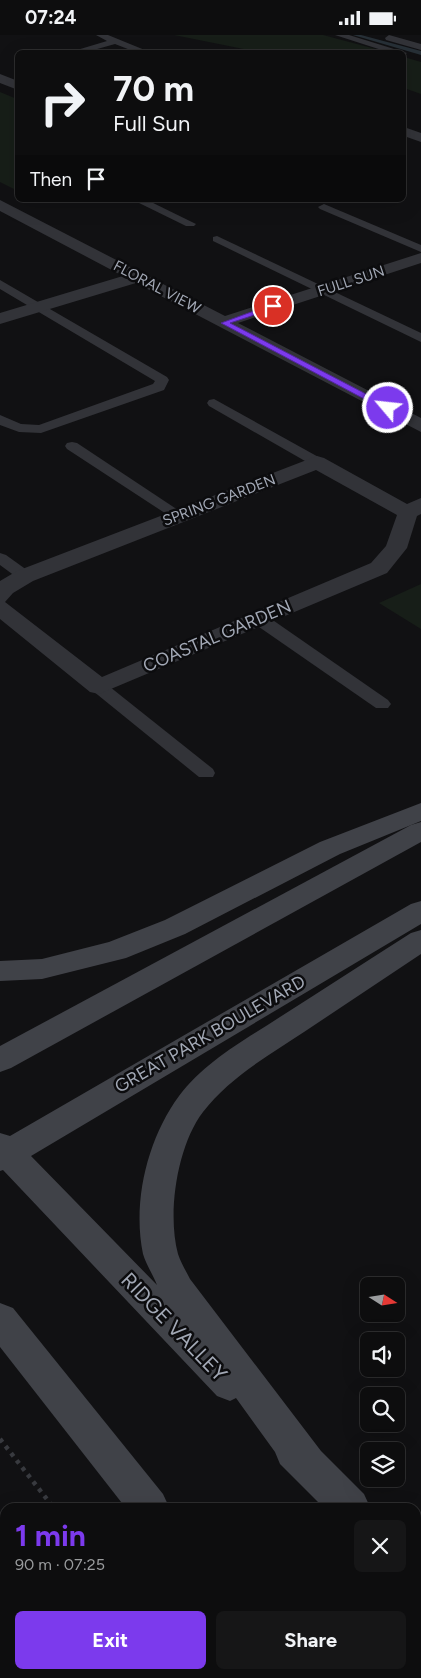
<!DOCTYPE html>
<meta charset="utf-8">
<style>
:root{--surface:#0d0d0e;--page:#161617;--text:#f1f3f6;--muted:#9a9c9e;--line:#2d2d2e;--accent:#7c3aed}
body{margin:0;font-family:Figtree,sans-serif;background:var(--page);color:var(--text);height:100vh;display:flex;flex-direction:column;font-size:19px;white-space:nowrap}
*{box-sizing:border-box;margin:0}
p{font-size:16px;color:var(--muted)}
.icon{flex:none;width:28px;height:28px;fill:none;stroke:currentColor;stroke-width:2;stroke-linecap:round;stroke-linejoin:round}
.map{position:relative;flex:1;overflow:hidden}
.side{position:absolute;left:0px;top:1468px;width:421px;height:176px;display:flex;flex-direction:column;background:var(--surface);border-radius:15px 15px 0 0;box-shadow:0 5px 20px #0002,0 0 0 1px var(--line)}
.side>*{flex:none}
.guide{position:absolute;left:15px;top:15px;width:391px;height:152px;border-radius:8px;box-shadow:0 5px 20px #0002,0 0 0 1px var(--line);background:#0d0d0e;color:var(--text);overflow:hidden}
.needle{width:32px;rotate:102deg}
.buttons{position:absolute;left:360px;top:1242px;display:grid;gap:10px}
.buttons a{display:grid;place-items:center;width:45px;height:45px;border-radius:8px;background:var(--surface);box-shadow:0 5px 20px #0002,0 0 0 1px var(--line);font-size:25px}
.pin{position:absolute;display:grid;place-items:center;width:42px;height:42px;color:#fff;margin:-21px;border:2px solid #fff;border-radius:50%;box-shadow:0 1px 5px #0007}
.me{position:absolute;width:55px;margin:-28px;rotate:298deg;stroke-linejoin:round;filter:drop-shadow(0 0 4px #0008)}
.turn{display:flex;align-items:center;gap:18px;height:105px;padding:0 15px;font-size:22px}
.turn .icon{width:65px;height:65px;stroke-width:2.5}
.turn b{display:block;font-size:35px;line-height:42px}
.then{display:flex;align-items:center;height:48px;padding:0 15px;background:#0003;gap:10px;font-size:19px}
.round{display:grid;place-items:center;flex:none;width:52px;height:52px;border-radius:8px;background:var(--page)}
.summary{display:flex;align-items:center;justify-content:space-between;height:85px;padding:0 15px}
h1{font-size:30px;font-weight:700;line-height:38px;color:var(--accent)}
.primary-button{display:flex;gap:10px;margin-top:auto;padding:10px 15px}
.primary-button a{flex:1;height:58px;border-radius:8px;background:var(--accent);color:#fff;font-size:20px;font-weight:700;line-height:58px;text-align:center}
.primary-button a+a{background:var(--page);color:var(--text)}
.status{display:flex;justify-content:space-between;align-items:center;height:35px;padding:0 25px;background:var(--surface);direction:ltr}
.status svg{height:14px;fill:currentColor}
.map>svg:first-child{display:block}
</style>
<div class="status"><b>07:24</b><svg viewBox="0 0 49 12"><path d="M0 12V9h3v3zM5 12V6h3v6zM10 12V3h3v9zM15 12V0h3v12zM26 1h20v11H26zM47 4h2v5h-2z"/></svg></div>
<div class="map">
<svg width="421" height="1643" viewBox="0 0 421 1643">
<rect width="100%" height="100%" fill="#111113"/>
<!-- green -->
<g fill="#171e18">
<path d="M174 0H323L387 17H259Z"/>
<path d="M404 22 421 27V59L404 53Z"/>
<path d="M0 57 17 64 18 153 14 154 0 147Z"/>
<path d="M421 549V594L379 568Z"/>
</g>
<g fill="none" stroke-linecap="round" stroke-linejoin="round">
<!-- stream -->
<path fill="#273037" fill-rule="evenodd" d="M353 0H361L421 16V20Z"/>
<!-- path -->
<g stroke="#383a3f" stroke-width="4.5" stroke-dasharray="4 5" stroke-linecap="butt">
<path d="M0 1404 53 1472"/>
<path d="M205 1639 209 1643"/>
</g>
<!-- lane -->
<g fill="#323338" fill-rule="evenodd">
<path d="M96 0H108L152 18H138L115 9 83 18H67L107 6Z"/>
<path d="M335 0H349L407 18 404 20V18H391Z"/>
<path d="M389 0 421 9V15L386 5 385 3Z"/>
<path d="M133 165H147L196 189 194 191H186Z"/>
<path d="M324 169 421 210V217L320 174 318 172Z"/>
<path d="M217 201 421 298V307L213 206V202Z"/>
<path d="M0 245 167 342 169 345 164 355 41 398 19 397 0 390V380L21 389 39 390 153 349 155 346 0 254Z"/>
<path d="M214 364 322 424 324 427 322 430H312L209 371 207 368 209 365Z"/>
<path d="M72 407 77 408 187 481 184 484H174L67 414 65 411 67 408Z"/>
<path d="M0 518 6 520 31 538 33 541 31 544H19L0 530Z"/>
<path d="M258 578 264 579 388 665 391 669 388 673H376L252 587 250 583 252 579Z"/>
<path d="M99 647 105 648 213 734 215 738 213 742H199L93 656 90 652 93 648Z"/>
</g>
<!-- street -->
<g fill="#323338" fill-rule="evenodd">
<path d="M0 39 18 46V55L0 48Z"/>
<path d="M404 92 421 98V107L404 101Z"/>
<path d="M0 165 225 281 421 218V228L238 288 421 383V397L136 248 0 289V278L123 241 0 176Z"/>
<path d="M317 421 324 423 407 469 421 463V479L417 481 407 513 387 538 99 659 90 657 0 584V546L17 536ZM316 435 397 480 386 511 371 528 102 642 5 567 13 558 33 546Z"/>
</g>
<!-- secondary -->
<g fill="#404248" fill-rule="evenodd">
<path d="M421 768V786L340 819 185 899 126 923 42 944 0 946V926L42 924 109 907 165 885 320 807Z"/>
<path d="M421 787V807L11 1033 0 1037V1011L411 790Z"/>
<path d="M421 866V889L31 1121 157 1250C153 1240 146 1229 143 1219 132 1166 148 1103 179 1061 204 1027 246 1004 280 982 324 954 367 926 411 898L421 895V919C382 945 343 971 304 997 269 1020 229 1043 203 1077 177 1111 167 1179 178 1219 181 1228 186 1236 190 1244L321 1416 364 1459 370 1472H323L280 1429 275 1417 236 1363 230 1366 217 1361 3 1135 0 1136V1098L10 1101 411 869Z"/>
<path d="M0 1268 13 1273 163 1459 169 1472H125L0 1312Z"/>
<path d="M416 1520 421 1522V1564L416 1562Z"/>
<path d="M298 1639H344L346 1643H299Z"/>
</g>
</g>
<!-- route -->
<path fill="#7c3aed" stroke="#51269a" d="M273 269 276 273 230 288 391 372V375H385L221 288Z"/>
<g text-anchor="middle" stroke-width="5" stroke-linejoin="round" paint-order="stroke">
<!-- far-street labels -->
<g font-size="15" fill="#a2a8b5" stroke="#0c0c0e">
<text transform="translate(351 246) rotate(-18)" y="5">FULL SUN</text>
<text transform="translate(157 252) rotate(28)" y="5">FLORAL VIEW</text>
<text transform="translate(219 465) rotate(-21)" y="5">SPRING GARDEN</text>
</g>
<!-- street labels -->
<g font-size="18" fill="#a2a8b5" stroke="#0c0c0e">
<text transform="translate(217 601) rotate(-23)" y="6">COASTAL GARDEN</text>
<text transform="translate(210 999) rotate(-30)" y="6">GREAT PARK BOULEVARD</text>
</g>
<!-- near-street labels -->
<g font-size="21" fill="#a2a8b5" stroke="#0c0c0e">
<text transform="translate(174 1292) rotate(46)" y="7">RIDGE VALLEY</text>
</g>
</g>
</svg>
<div class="buttons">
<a><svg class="needle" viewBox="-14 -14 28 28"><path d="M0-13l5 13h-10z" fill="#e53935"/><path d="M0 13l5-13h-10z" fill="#9a9c9e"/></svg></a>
<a><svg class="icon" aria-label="sound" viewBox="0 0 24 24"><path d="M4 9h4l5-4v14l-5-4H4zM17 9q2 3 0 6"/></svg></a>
<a><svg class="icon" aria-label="search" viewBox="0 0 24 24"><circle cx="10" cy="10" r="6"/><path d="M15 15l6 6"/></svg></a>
<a><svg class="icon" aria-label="layers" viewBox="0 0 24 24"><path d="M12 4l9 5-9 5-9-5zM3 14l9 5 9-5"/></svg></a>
</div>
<div class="pin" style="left:273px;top:271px;background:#d93025"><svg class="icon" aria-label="arrive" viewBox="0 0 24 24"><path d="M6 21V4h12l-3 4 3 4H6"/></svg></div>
<svg class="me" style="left:388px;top:373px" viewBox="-20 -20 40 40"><circle r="17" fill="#7c3aed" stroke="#fff" stroke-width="3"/><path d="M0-11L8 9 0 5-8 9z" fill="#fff"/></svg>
<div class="guide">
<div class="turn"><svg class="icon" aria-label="right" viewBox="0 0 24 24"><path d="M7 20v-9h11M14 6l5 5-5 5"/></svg><div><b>70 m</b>Full Sun</div></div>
<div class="then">Then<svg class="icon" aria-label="arrive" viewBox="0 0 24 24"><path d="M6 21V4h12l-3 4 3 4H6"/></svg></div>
</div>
<section class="side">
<div class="summary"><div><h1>1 min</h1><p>90 m · 07:25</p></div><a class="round"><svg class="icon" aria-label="close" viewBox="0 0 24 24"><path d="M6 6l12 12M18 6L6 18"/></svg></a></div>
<div class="primary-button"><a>Exit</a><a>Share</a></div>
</section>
</div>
